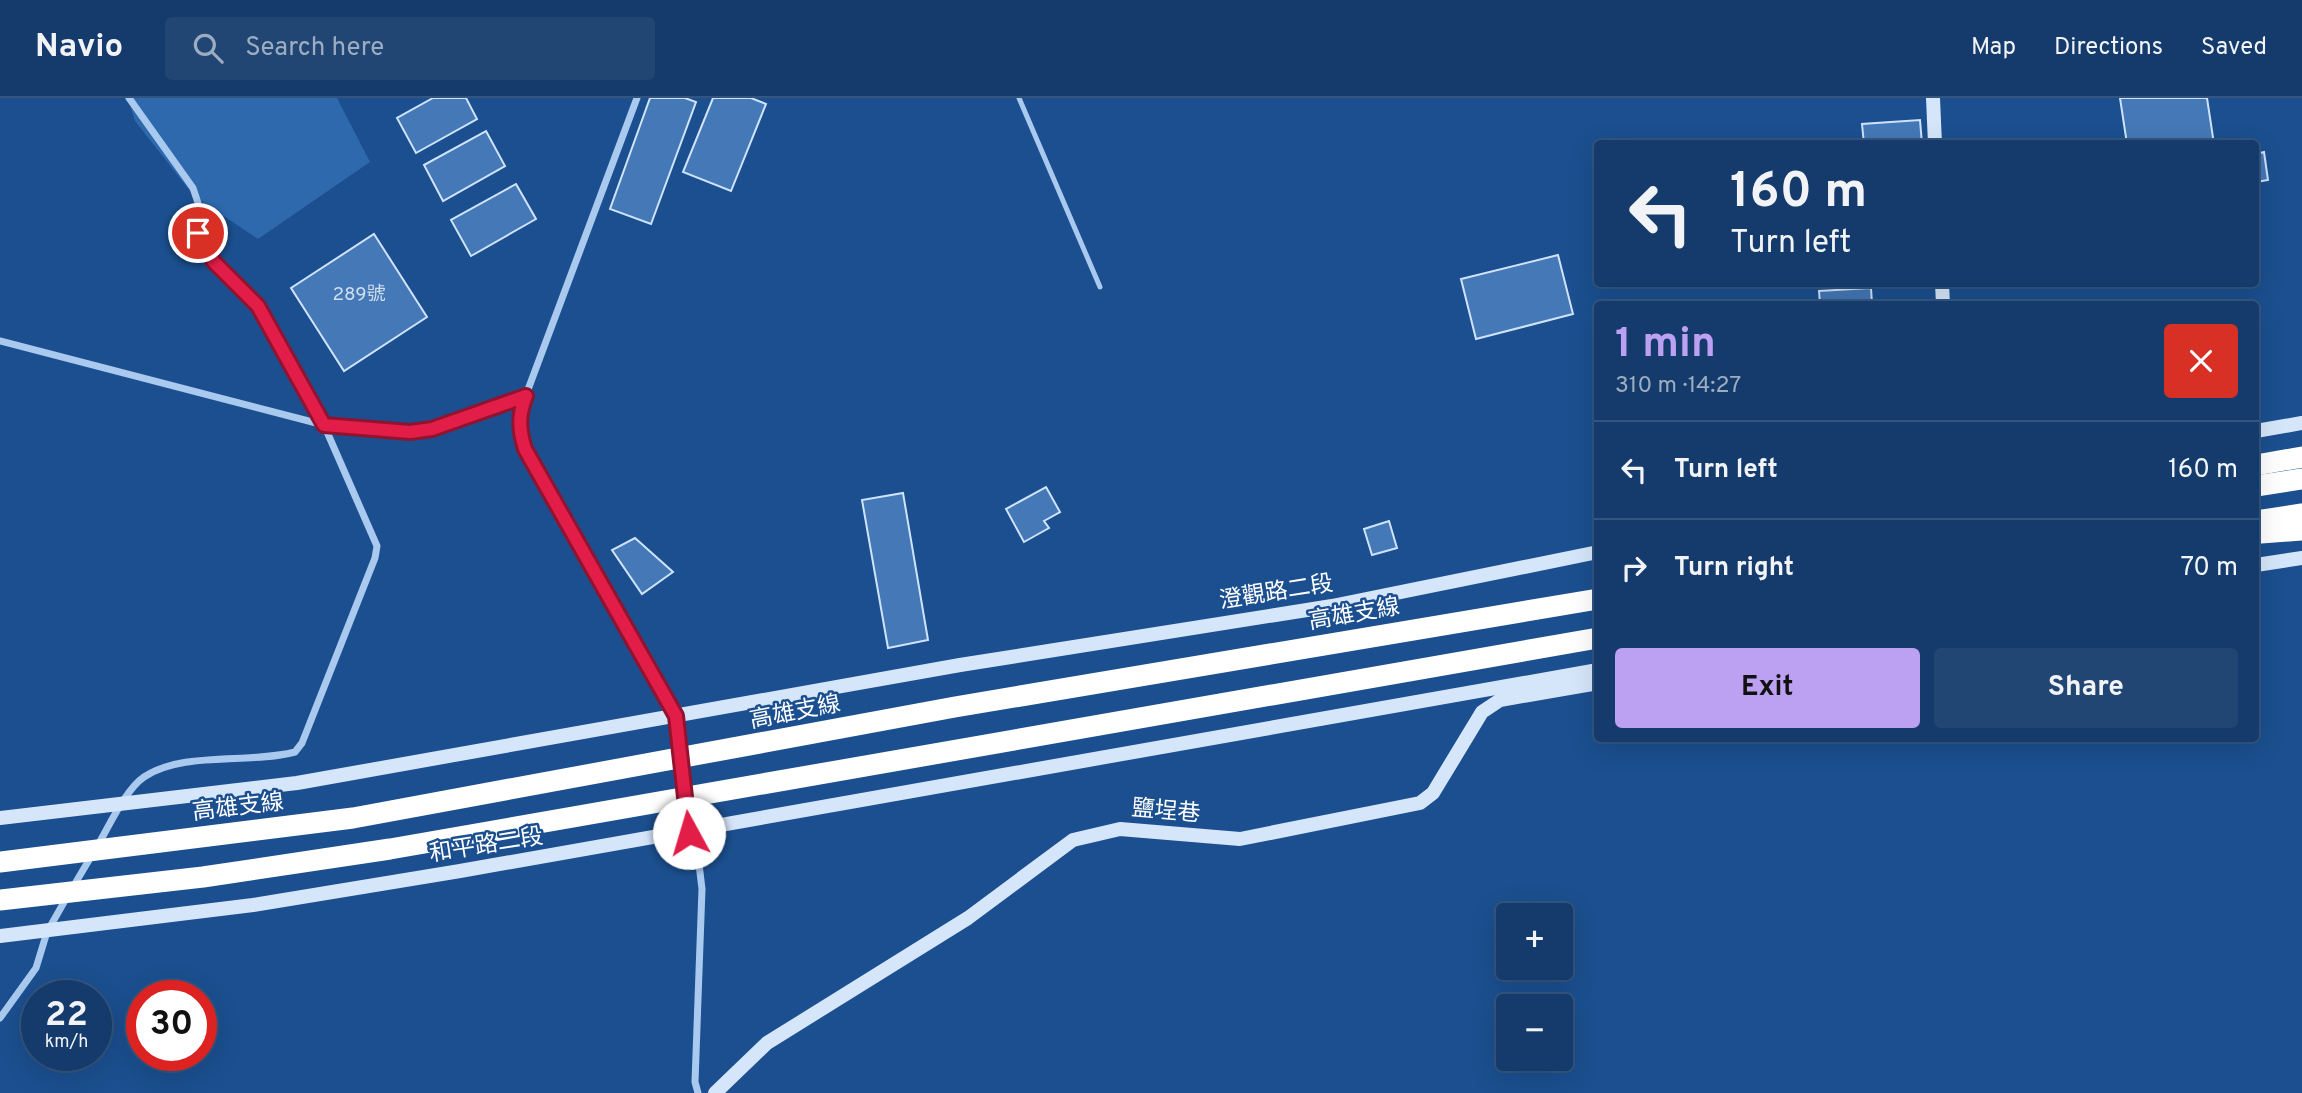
<!DOCTYPE html>
<meta charset="utf-8">
<style>
:root{--surface:#143b6b;--page:#214673;--text:#f1f3f6;--muted:#9dadc1;--line:#33557e;--accent:#bca0f2}
body{margin:0;font-family:Overpass,"Noto Sans TC",sans-serif;background:var(--page);color:var(--text);height:100vh;display:flex;flex-direction:column;font-size:26px;white-space:nowrap}
*{box-sizing:border-box;margin:0}
p{font-size:23px;color:var(--muted)}
.icon{flex:none;width:38px;height:38px;fill:none;stroke:currentColor;stroke-width:2;stroke-linecap:round;stroke-linejoin:round}
.map{position:relative;flex:1;overflow:hidden}
.details{position:absolute;left:1594px;top:203px;width:665px;height:441px;display:flex;flex-direction:column;background:var(--surface);border-radius:7px;box-shadow:0 7px 28px #0002,0 0 0 2px var(--line)}
.details>*{flex:none}
.guide{position:absolute;left:1594px;top:42px;width:665px;height:147px;border-radius:7px;box-shadow:0 7px 28px #0002,0 0 0 2px var(--line);background:#143b6b;color:var(--text);overflow:hidden}
.tools{position:absolute;left:1496px;top:805px;display:grid;gap:14px}
.tools a{display:grid;place-items:center;width:77px;height:77px;border-radius:7px;background:var(--surface);box-shadow:0 7px 28px #0002,0 0 0 2px var(--line);font-size:35px}
.speed{position:absolute;left:21px;top:882px;display:flex;gap:14px;font-size:35px;font-weight:700;text-align:center}
.speed>*{display:grid;place-content:center;width:91px;height:91px;border-radius:50%;background:var(--surface);box-shadow:0 7px 28px #0002,0 0 0 2px var(--line);line-height:1}
.speed small{font-size:18px;font-weight:400}
.speed .limit{border:10px solid #d22;background:#fff;color:#111}
.pin{position:absolute;display:grid;place-items:center;width:60px;height:60px;color:#fff;margin:-30px;border:4px solid #fff;border-radius:50%;box-shadow:0 2px 7px #0007}
.me{position:absolute;width:77px;margin:-38px;rotate:354deg;stroke-linejoin:round;filter:drop-shadow(0 0 5px #0008)}
.turn{display:flex;align-items:center;gap:24px;height:147px;padding:0 21px;font-size:32px}
.turn .icon{width:91px;height:91px;stroke-width:2.5}
.turn b{display:block;font-size:49px;line-height:60px}
.round{display:grid;place-items:center;flex:none;width:74px;height:74px;border-radius:7px;background:var(--page)}
.summary{display:flex;align-items:center;justify-content:space-between;height:119px;padding:0 21px}
h1{font-size:42px;font-weight:700;line-height:52px;color:var(--accent)}
.cta{display:flex;gap:14px;margin-top:auto;padding:14px 21px}
.cta a{flex:1;height:80px;border-radius:7px;background:var(--accent);color:#111;font-size:28px;font-weight:700;line-height:80px;text-align:center}
.cta a+a{background:var(--page);color:var(--text)}
ul{padding:0;list-style:none}
li{display:flex;align-items:center;gap:21px;height:98px;padding:0 21px;border-top:2px solid var(--line)}
li div{flex:1}
li b{display:block;font-size:26px}
li em{font-style:normal}
header{display:flex;align-items:center;gap:42px;box-sizing:border-box;height:98px;padding:0 35px;background:var(--surface);border-bottom:2px solid var(--line)}
header strong{font-size:33px}
nav{display:flex;gap:38px;margin-inline-start:auto;font-size:24px}
.search{width:490px;height:63px;background:var(--page);display:flex;align-items:center;gap:18px;box-sizing:border-box;padding:0 24px;border-radius:7px;color:var(--muted);font-size:26px}
.map>svg:first-child{display:block}
</style>
<header>
<strong>Navio</strong>
<div class="search"><svg class="icon" aria-label="search" viewBox="0 0 24 24"><circle cx="10" cy="10" r="6"/><path d="M15 15l6 6"/></svg>Search here</div>
<nav><a>Map</a><a>Directions</a><a>Saved</a></nav>
</header>
<div class="map">
<svg width="2302" height="995" viewBox="0 0 2302 995">
<rect width="100%" height="100%" fill="#1b4f8f"/>
<!-- green -->
<path fill="#2e69ad" d="M128 0H337L370 64 258 141 194 98 135 23Z"/>
<!-- building -->
<g fill="#4478b7" stroke="#cfe3fa" stroke-width="2">
<path d="M433 0H466L477 21 416 55 397 20Z"/>
<path d="M650 0H685L696 4 651 126 610 111Z"/>
<path d="M713 0H751L766 6 731 93 683 74Z"/>
<path d="M2120 0H2207L2214 46H2127Z"/>
<path d="M1920 22 1922 46H1864L1862 26Z"/>
<path d="M486 33 505 68 443 103 424 67Z"/>
<path d="M2264 54 2268 82 2256 84V56Z"/>
<path d="M516 86 536 121 471 158 451 122Z"/>
<path d="M374 136 427 219 344 273 291 190Z"/>
<path d="M1558 157 1573 216 1476 241 1461 181Z"/>
<path d="M1871 190 1872 206H1820L1819 193Z"/>
<path d="M1046 389 1060 414 1044 423 1049 430 1024 444 1006 411Z"/>
<path d="M903 395 928 542 888 550 862 402Z"/>
<path d="M1389 423 1397 450 1372 457 1364 431Z"/>
<path d="M635 440 673 474 642 496 612 452Z"/>
</g>
<g fill="none" stroke-linecap="round" stroke-linejoin="round">
<!-- lane -->
<g stroke="#a9c9ee" stroke-width="5">
<path d="M1019 0 1100 189"/>
<path d="M324 327 410 335 432 331 525 299"/>
</g>
<!-- street -->
<g stroke="#a9c9ee" stroke-width="7">
<path d="M637 0 520 313V334L525 351 676 618 689 735 699 766 702 791 695 984 698 995"/>
<path d="M0 243 324 327"/>
<path d="M98 747C109 728 126 691 144 679 182 653 250 666 295 654L302 645 375 460 377 448 324 327 258 208 234 186 201 146 198 135 201 114 193 90 129 0"/>
<path d="M73 789 92 757"/>
<path d="M0 920 36 870 47 834 67 799"/>
</g>
<!-- secondary -->
<g stroke="#d6e6fa" stroke-width="14">
<path d="M1933 0 1935 46"/>
<path d="M1942 186 1943 206"/>
<path d="M2256 333 2302 325"/>
<path d="M2256 467 2302 460"/>
<path d="M0 720 297 685 960 567 1332 508 1598 454"/>
<path d="M0 838 253 807 460 773 1598 572"/>
<path d="M715 995 767 945 968 820 1073 742 1120 731 1240 741 1420 705 1433 695 1482 614 1500 602 1598 585"/>
</g>
<!-- highway -->
<g stroke="#fff" stroke-width="21">
<path d="M2256 367 2302 359"/>
<path d="M2256 388 2302 381"/>
<path d="M2256 423 2302 416"/>
<path d="M2261 435 2302 432"/>
</g>
<!-- highway-bridge -->
<g stroke="#fff" stroke-width="21">
<path d="M0 764 353 720 955 609 1598 501"/>
<path d="M0 802 203 779 390 751 1598 540"/>
</g>
</g>
<g fill="none" stroke-linecap="round" stroke-linejoin="round">
<!-- route casing -->
<g stroke="#92132f" stroke-width="18">
<path id="route" d="M198 135 214 164 258 208 324 327 410 334 432 331 526 298C518 317 519 332 525 351L676 618 689 735"/>
</g>
<!-- route -->
<use href="#route" stroke="#e11d48" stroke-width="12"/>
</g>
<g text-anchor="middle" stroke-width="5" stroke-linejoin="round" paint-order="stroke">
<!-- number labels -->
<g font-size="19" fill="#d0dded">
<text x="359" y="202">289號</text>
</g>
<!-- street labels -->
<g font-size="23" fill="#fff" stroke="#1b4f8f">
<text transform="translate(1276 493) rotate(-9)" y="8">澄觀路二段</text>
<text transform="translate(1354 515) rotate(-10)" y="8">高雄支線</text>
<text transform="translate(795 613) rotate(-11)" y="8">高雄支線</text>
<text transform="translate(238 708) rotate(-7)" y="8">高雄支線</text>
<text transform="translate(1166 712) rotate(5)" y="8">鹽埕巷</text>
<text transform="translate(486 746) rotate(-9)" y="8">和平路二段</text>
</g>
</g>
</svg>
<div class="tools">
<a>+</a>
<a>−</a>
</div>
<div class="speed"><div>22<small>km/h</small></div><div class="limit">30</div></div>
<div class="pin" style="left:198px;top:135px;background:#d93025"><svg class="icon" aria-label="arrive" viewBox="0 0 24 24"><path d="M6 21V4h12l-3 4 3 4H6"/></svg></div>
<svg class="me" style="left:689px;top:735px" viewBox="-20 -20 40 40"><circle r="19" fill="#fff"/><path d="M0-13L10 11 0 6-10 11z" fill="#e11d48"/></svg>
<div class="guide">
<div class="turn"><svg class="icon" aria-label="left" viewBox="0 0 24 24"><path d="M17 20v-9H6M10 6l-5 5 5 5"/></svg><div><b>160 m</b>Turn left</div></div>
</div>
<section class="details">
<div class="summary"><div><h1>1 min</h1><p>310 m · 14:27</p></div><a class="round" style="background:#d93025;color:#fff"><svg class="icon" aria-label="close" viewBox="0 0 24 24"><path d="M6 6l12 12M18 6L6 18"/></svg></a></div>
<ul>
<li><svg class="icon" aria-label="left" viewBox="0 0 24 24"><path d="M17 20v-9H6M10 6l-5 5 5 5"/></svg><div><b>Turn left</b></div><em>160 m</em></li>
<li><svg class="icon" aria-label="right" viewBox="0 0 24 24"><path d="M7 20v-9h11M14 6l5 5-5 5"/></svg><div><b>Turn right</b></div><em>70 m</em></li>
</ul>
<div class="cta"><a>Exit</a><a>Share</a></div>
</section>
</div>
